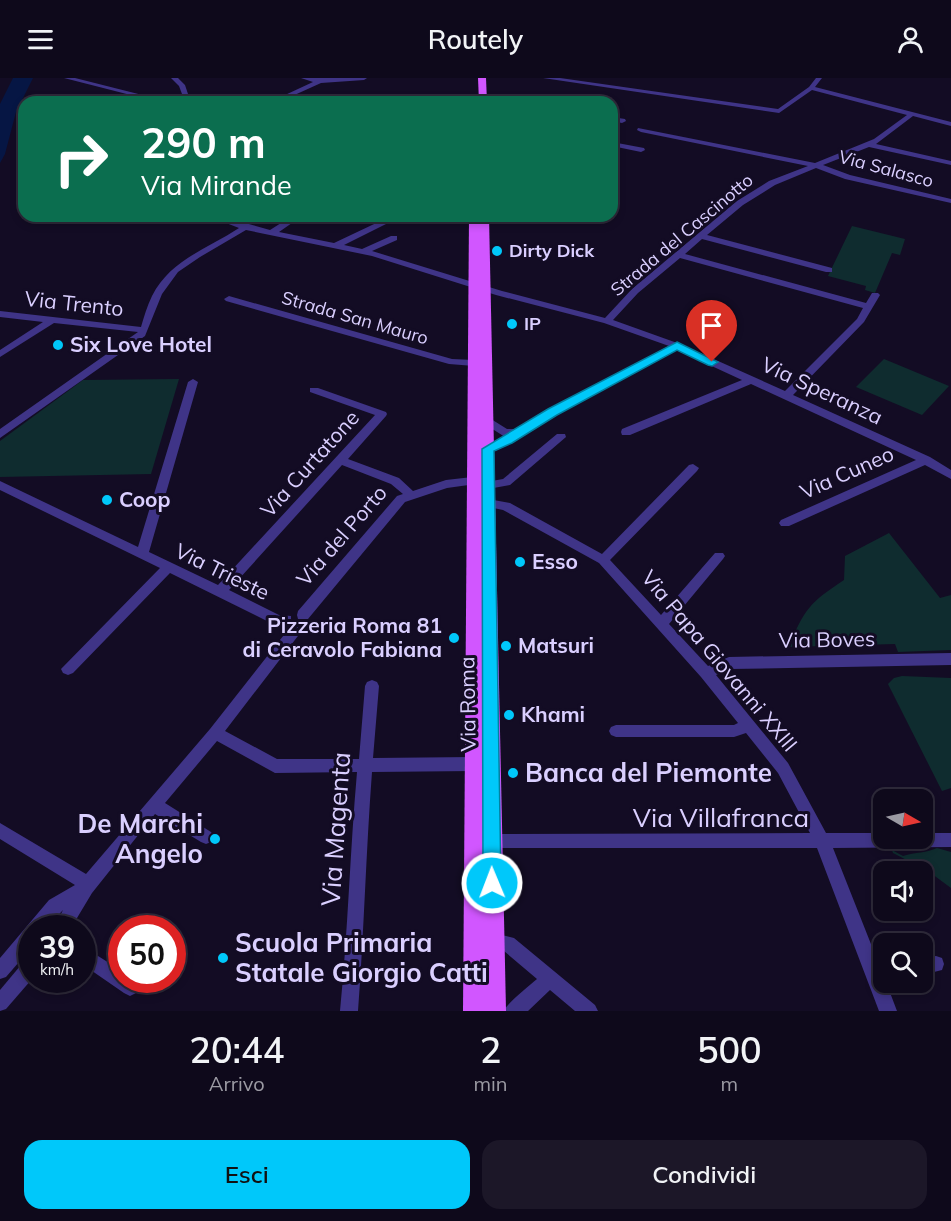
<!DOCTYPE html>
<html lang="it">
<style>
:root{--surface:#0e091b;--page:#1c1728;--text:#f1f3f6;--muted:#9b9aa3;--line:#2e2a3a;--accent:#00c8fa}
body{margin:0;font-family:Mulish,sans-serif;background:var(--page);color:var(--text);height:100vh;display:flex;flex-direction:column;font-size:22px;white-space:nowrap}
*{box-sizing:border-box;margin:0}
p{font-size:20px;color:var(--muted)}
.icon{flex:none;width:33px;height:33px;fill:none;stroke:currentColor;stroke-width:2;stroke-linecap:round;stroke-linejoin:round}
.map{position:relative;height:933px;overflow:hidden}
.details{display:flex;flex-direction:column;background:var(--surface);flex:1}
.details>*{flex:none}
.guide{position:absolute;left:18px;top:18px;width:600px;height:126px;border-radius:18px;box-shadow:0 3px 9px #0003,0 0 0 2px var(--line);background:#0b6e4f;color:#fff;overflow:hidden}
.needle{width:39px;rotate:99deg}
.buttons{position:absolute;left:873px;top:711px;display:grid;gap:12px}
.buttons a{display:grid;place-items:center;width:60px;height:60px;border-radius:12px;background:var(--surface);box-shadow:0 3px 9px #0003,0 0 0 2px var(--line);font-size:30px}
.speed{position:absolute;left:18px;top:837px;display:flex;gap:12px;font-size:30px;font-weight:700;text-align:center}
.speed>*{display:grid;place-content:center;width:78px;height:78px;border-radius:50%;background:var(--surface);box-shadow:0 3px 9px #0003,0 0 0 2px var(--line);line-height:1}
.speed small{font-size:15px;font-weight:400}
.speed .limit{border:9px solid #d22;background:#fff;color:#111}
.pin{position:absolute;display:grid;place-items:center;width:51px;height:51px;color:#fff;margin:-62px -26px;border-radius:50% 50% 50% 0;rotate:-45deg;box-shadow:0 0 6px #0007}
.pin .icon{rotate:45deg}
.me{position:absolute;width:66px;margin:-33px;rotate:359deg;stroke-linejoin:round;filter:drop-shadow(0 0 4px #0008)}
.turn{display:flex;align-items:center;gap:21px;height:126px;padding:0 24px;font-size:27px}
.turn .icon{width:78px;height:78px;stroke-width:2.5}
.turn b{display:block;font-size:42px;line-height:51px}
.eta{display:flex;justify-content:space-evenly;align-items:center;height:102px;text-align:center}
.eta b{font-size:36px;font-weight:600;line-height:42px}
.action{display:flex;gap:12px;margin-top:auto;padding:12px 24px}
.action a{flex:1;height:69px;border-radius:18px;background:var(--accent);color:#111;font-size:24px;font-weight:600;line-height:69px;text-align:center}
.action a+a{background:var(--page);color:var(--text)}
header{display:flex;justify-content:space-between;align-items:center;height:78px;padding:0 24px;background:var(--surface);font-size:27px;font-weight:600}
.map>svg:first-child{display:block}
</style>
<header><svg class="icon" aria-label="menu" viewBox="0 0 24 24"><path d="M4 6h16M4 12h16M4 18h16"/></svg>Routely<svg class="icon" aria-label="person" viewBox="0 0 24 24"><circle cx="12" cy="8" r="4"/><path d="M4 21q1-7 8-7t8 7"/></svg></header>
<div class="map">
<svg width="951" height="933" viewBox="0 0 951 933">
<rect width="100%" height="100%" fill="#130c24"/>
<!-- green -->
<g fill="#0f2c2f">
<path d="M852 148 905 161 900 177 892 175 875 215 865 212 866 208 828 198Z"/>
<path d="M884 281 949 308 922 337 856 309Z"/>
<path d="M179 301 151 396 0 399V363L83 302Z"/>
<path d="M889 455 940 520 951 517V572L898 574 895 566 788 569C806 530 808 526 844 502L845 478Z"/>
<path d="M902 598 951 600V710L942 713 888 606 894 600Z"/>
<path d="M937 770 951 774V810L928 793 893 775 892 772 903 778C915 774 927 775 937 770Z"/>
</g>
<!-- water -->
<path fill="#061644" d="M13 0H33L16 34 5 76 0 85V26Z"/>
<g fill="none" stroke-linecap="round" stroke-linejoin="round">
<!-- minor -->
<g fill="#3f3487" fill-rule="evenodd">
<path d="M64 0H75L170 24H158Z"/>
<path d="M171 0H178L185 7 188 16 182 24H175L182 16 179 8Z"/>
<path d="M301 0H367L364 2 321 5 279 24H270L313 4Z"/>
<path d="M543 0H560L778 31 809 9 816 0H822L815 9 951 44V48L913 38 876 66 951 83V87L869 69 823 87 850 97 951 121V125L845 101 816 90 775 107 743 127 707 157 832 190V194H826L702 161 685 176 866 225 872 215H878L880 217 864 244 793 317 930 379 951 392V401L925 387 789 448H781L779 445 781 442 916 382 751 306 630 357H622L621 354 622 351 742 302 677 272C627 299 575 324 527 355 516 362 490 379 477 377L476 374 477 371 505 359 483 345 482 343 483 341H491L507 351H517L548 332 669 268 604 245 496 217 372 178 246 152 200 179 178 194 162 216 145 258 0 360V351L138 254 54 245 0 279V272L43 244 0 239V233L141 249C144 239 147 228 152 218 170 182 207 171 239 150L208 138H220L270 152 292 138H302L279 154 334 165 391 138H402L344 167 362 171 391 158H397V162L372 173 502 213 605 240 632 211 737 123 769 103 808 88 641 54 637 52 638 50 815 85 874 61 907 37 812 12 779 35ZM680 180 863 230 857 241 785 313 680 266 613 242 638 215Z"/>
<path d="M612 39 625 41 626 43 622 45 612 43Z"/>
<path d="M612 64 644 70 645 72 641 74 612 68Z"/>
<path d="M229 218 452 281 474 282 479 285 474 288 449 286 226 223 224 221Z"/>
<path d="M193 301 198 304 149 474 218 507 375 337 310 314V310H318L386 334 387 336 386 338 348 381 399 400 413 413 446 402 481 398 485 399 486 404 503 401 557 356H565L566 359 510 407 488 411 484 410 483 405 447 410 405 424 308 541 303 542 298 541 297 537 298 533 397 418 403 416 391 406 342 387 229 512 279 537 291 538V544L298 545 301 554 225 653 277 681H359L365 608 367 604 372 602 377 604 379 608 373 680 474 679 479 681 481 686 479 691 474 693 372 694C366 773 364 853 358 933H340C348 853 350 773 357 694L275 695 217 663 165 725 211 754 214 759 211 764 206 766 201 764 155 736 92 815 71 850H54L63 832 46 850H32V869L6 899 0 901V880L49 822 75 807 0 761V745L86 796 210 651 287 553 288 547 273 546 170 495 73 595 68 597 63 595 61 591 160 490 0 412V403L138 469 188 304Z"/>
<path d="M693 386 699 390 697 393 610 482 661 537 715 475H723L725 478 723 481 669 546 708 588 729 579 951 575V587L730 591 716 597 788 685 826 755H884V760H922V755H951V769L833 770 884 899V904H886L897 933H879L817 770H492L487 768 484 763 487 758 492 756 810 755 778 695 746 655 734 659H616L611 657 609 653 611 649 616 647H734L738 645 701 599 599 485 503 432 484 428 482 425 488 421 510 425 602 476 689 387Z"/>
<path d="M494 855 514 860 595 927 598 933H575L550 912 528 933H504C508 924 528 909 537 901L504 873 488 869 486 863 488 857Z"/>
<path d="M82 868 122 893V902L136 903 139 909 136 915 130 918 124 915 82 886Z"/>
<path d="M936 878 942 880 944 886 942 892 922 897V880Z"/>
<path d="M32 879V901L6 931 0 933V912L26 881Z"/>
</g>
<!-- major -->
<g fill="#d156ff" fill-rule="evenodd">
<path d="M478 0H486L487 24H479Z"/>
<path d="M469 138H489L506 933H463Z"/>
</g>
</g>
<!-- route -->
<path fill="#00c8fa" stroke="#0082a2" stroke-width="1.5" d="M677 264 718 284 712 288 708 287 677 272 557 337 512 365 494 373 501 805 499 812 492 814 486 812 483 805 482 371 548 331Z"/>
<!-- markers -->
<g fill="#00c8fa" stroke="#130c24" stroke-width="2">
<circle cx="497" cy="173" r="6"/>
<circle cx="512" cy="246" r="6"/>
<circle cx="58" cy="267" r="6"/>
<circle cx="107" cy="422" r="6"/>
<circle cx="520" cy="484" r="6"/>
<circle cx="454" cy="560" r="6"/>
<circle cx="506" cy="568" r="6"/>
<circle cx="509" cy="637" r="6"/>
<circle cx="513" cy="695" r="6"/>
<circle cx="215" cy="761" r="6"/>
<circle cx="223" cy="880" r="6"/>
</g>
<g text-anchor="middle" stroke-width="6" stroke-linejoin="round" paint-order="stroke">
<!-- far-street labels -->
<g font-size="18" fill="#dacfff" stroke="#130c24">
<text transform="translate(886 91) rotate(15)" y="6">Via Salasco</text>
<text transform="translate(682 157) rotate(-40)" y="6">Strada del Cascinotto</text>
<text transform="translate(355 240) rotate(16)" y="6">Strada San Mauro</text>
</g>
<!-- far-poi labels -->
<g font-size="18" font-weight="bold" fill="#dacfff" stroke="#130c24" text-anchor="start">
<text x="509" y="179">Dirty Dick</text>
<text x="524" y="252">IP</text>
</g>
<!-- street labels -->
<g font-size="21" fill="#dacfff" stroke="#130c24">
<text transform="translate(74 226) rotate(6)" y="7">Via Trento</text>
<text transform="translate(822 313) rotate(25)" y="7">Via Speranza</text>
<text transform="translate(310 386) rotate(-48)" y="7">Via Curtatone</text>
<text transform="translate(847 395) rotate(-24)" y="7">Via Cuneo</text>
<text transform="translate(342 458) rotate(-49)" y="7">Via del Porto</text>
<text transform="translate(222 494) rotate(26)" y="7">Via Trieste</text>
<text transform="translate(827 562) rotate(-1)" y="7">Via Boves</text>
<text transform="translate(719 583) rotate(50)" y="7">Via Papa Giovanni XXIII</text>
<text transform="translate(468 626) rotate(-91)" y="7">Via Roma</text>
</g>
<!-- poi labels -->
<g font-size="21" font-weight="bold" fill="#dacfff" stroke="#130c24" text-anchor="start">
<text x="70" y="274">Six Love Hotel</text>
<text x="119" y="429">Coop</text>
<text x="532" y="491">Esso</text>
<text x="442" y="555" text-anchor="end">Pizzeria Roma 81<tspan x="442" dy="24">di Ceravolo Fabiana</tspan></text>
<text x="518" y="575">Matsuri</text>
<text x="521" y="644">Khami</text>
</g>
<!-- near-poi labels -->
<g font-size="26" font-weight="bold" fill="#dacfff" stroke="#130c24" text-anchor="start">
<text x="525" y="704">Banca del Piemonte</text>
<text x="203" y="755" text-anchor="end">De Marchi<tspan x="203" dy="30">Angelo</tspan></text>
<text x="235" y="874">Scuola Primaria<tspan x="235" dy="30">Statale Giorgio Catti</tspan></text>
</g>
<!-- near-street labels -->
<g font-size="26" fill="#dacfff" stroke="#130c24">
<text x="721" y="749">Via Villafranca</text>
<text transform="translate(336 751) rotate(-86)" y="9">Via Magenta</text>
</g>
</g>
</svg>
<div class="buttons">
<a><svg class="needle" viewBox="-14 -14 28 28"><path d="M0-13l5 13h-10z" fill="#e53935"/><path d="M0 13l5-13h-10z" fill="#9b9aa3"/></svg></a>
<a><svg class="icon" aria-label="sound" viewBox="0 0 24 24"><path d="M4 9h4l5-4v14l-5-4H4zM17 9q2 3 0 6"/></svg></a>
<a><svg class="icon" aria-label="search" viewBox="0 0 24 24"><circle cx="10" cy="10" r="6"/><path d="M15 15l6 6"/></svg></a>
</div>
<div class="speed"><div>39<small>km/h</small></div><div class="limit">50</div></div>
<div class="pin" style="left:712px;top:284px;background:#d93025"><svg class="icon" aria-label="arrive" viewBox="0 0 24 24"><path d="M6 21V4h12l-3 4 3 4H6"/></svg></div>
<svg class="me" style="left:492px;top:805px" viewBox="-20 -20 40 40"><circle r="17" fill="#00c8fa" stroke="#fff" stroke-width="3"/><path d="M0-11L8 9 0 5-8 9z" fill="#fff"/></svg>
<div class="guide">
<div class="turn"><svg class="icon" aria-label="right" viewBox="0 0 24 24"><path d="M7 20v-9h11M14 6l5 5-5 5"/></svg><div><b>290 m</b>Via Mirande</div></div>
</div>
</div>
<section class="details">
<div class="eta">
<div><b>20:44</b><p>Arrivo</p></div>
<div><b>2</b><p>min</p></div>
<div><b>500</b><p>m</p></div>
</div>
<div class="action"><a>Esci</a><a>Condividi</a></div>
</section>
